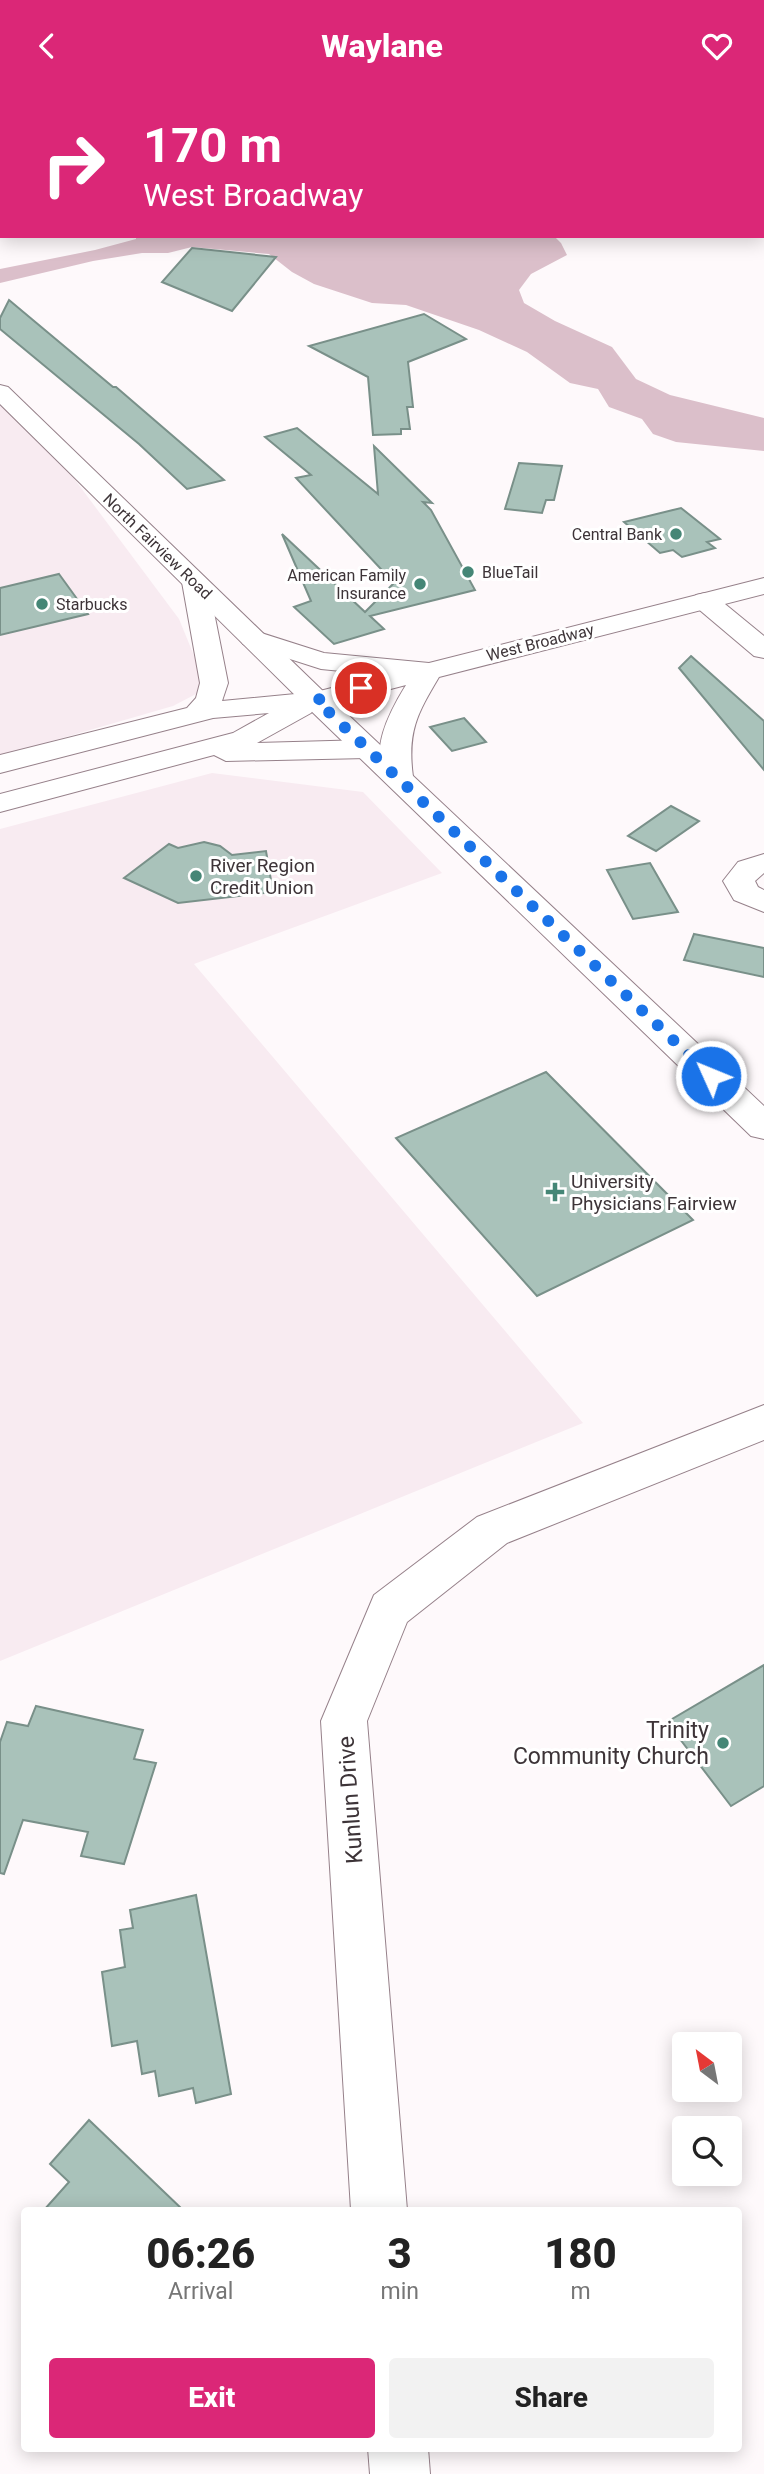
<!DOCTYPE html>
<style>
:root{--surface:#fff;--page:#f2f2f2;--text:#222;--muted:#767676;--accent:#db2777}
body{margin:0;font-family:Roboto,sans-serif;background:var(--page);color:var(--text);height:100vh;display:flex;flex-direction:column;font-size:26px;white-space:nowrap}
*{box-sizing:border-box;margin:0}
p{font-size:23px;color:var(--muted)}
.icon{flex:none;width:38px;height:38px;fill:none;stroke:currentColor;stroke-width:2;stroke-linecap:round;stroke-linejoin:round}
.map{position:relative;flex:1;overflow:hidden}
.drawer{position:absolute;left:21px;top:2116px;width:721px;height:245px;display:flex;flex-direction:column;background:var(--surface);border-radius:7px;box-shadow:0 4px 18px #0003}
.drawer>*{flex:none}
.banner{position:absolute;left:0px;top:0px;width:765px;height:147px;box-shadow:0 4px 18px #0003;background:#db2777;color:#fff;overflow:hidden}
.needle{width:46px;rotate:328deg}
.tools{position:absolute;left:672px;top:1941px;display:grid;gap:14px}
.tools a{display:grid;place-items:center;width:70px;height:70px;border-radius:7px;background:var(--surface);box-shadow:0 4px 18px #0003;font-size:35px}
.pin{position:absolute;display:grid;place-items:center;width:60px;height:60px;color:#fff;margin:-30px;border:4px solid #fff;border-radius:50%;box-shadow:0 2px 7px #0007}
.me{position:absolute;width:77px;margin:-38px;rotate:314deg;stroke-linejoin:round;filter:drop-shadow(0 0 5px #0008)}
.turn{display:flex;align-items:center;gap:24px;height:147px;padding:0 28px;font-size:32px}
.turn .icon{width:91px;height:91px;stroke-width:2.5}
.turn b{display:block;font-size:49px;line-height:60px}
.eta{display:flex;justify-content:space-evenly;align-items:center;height:119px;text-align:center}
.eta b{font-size:42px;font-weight:800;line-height:49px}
.cta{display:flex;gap:14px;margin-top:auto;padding:14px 28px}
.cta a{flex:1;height:80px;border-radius:7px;background:var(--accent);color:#fff;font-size:28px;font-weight:800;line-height:80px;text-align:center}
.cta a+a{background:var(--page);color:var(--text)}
header{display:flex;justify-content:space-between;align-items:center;height:91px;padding:0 28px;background:var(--accent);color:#fff;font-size:32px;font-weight:800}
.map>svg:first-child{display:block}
</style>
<header><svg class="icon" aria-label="back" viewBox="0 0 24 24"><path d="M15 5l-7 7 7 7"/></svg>Waylane<svg class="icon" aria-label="heart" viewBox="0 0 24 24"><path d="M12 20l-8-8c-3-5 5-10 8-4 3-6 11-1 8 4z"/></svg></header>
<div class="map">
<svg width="764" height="2383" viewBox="0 0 764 2383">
<rect width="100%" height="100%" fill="#fef9fb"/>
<!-- built -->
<g fill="#f8ebf1">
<path d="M0 301 34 334 179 528 204 589 196 603 173 615 0 665Z"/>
<path d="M212 682 363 701 442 782 194 873 583 1332 0 1570V738Z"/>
</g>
<!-- green -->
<path fill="#dbbfca" d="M136 145H554L561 152 567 164 531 183 519 199 524 212 555 230 612 256 636 288 670 304 764 327V360L676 351 653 343 642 328 609 316 598 298 570 292 527 261 479 239 406 214 372 212 314 193 292 181 269 163 192 156 168 162H142L93 170 0 192V178L95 159 136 148Z"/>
<!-- building -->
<g fill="#a9c2ba" stroke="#799089" stroke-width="2">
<path d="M192 157 276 166 232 220 162 191Z"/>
<path d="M9 209 113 296H116L224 389 187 398 139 353 0 238V227Z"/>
<path d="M424 223 466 248 408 271 413 316H407L410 338H401V343L373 344 368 286 309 255Z"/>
<path d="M297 337 378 403 374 355 432 412 423 411 431 419 475 499 370 525 384 538 334 553 294 516 311 510 282 443 365 521 394 492 296 387 311 384 265 346Z"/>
<path d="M519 372 562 375 554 409H546L542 422 505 418Z"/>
<path d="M681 417 720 448 707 451 715 457 682 466 673 459 660 462 624 431Z"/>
<path d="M59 483 88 523 0 544V497Z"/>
<path d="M691 565 764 630V679L679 577Z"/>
<path d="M464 627 486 651 452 660 430 636Z"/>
<path d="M671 715 699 730 656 760 628 745Z"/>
<path d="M204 751 220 755 232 764 266 760 273 801 178 812 124 787 169 753 178 757Z"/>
<path d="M650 772 678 821 633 828 607 779Z"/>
<path d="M694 843 764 857V886L684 869Z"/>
<path d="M546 981 693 1129 537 1205 396 1047Z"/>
<path d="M764 1574V1695L731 1715 667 1631Z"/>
<path d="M36 1615 143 1639 134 1668 156 1672 124 1773 81 1765 88 1741 23 1729 4 1783 0 1782V1651L7 1631 28 1635Z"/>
<path d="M196 1804 231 2003 196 2012 193 1997 159 2005 155 1980 142 1983 137 1950 112 1955 102 1881 125 1876 120 1839 133 1837 130 1819Z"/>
<path d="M89 2029 183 2119H44L69 2091 50 2073Z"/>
</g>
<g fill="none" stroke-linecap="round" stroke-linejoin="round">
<!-- minor casing -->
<g stroke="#96818a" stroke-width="2">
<g id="minor">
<path d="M705 502 714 504 764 545V567L754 565 696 516 692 510 696 504Z"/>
<path d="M764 763V782L755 790 758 796 764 799V821L734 809 723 790 738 771Z"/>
<path d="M764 1314V1349L507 1452 407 1531 367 1630 407 2119H351L321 1630 374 1504 477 1426Z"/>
<path d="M368 2357H428L430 2383H370Z"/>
</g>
</g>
<!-- tertiary casing -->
<g stroke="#96818a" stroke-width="2">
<g id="tertiary">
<path d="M690 0H715L689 2Z"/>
<rect x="0" y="115" width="2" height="12"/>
<path d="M0 294 8 296 326 603 764 1015V1048L751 1045 306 615 0 313Z"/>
</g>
</g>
<!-- secondary casing -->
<g stroke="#96818a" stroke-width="2">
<path id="secondary" d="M195 483 204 486 208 491 228 592 222 610 316 601 382 584 321 578 243 553 239 547 243 541 252 539 324 562 429 572 764 487V503L439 586C417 623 407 641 413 686L408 692 398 695 388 692C367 662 390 620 406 594L314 618 311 622 257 652 367 649 377 652 381 658 377 664 367 667 226 670 214 664 0 721V703L233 642 269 622 213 627 0 682V664L187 617 196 607 200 592 182 491 186 486Z"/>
</g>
<!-- minor -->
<use href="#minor" fill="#fff" fill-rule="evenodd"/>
<!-- tertiary -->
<use href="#tertiary" fill="#fff" fill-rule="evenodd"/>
<!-- secondary -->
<use href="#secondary" fill="#fff" fill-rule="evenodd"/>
</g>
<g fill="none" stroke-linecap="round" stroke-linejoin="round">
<!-- route -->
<path stroke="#1a73e8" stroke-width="12" stroke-dasharray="0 21.6" d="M361 597 316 609 711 985"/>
</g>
<!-- markers -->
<g fill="#458676" stroke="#fff" stroke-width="2.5">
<circle cx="676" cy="443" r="7"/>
<circle cx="468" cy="481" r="7"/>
<circle cx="420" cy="493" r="7"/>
<circle cx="42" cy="513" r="7"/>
<circle cx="196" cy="785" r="7"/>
<path d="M551.5 1090.5h7v7h7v7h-7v7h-7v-7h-7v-7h7z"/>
<circle cx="723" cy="1652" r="7"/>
</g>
<g text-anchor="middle" stroke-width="6" stroke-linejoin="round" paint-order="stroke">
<!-- far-poi labels -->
<g font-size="16" fill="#3d3438" stroke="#fff" text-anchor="end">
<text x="662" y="449">Central Bank</text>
<text x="482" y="487" text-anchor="start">BlueTail</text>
<text x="406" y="490">American Family<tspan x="406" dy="18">Insurance</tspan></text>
<text x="56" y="519" text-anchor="start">Starbucks</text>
</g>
<!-- far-street labels -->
<g font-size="16" fill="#3d3438" stroke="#fff">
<text transform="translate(158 455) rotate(44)" y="6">North Fairview Road</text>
<text transform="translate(540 551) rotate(-14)" y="6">West Broadway</text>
</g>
<!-- poi labels -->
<g font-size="19" fill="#3d3438" stroke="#fff" text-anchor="start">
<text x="210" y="781">River Region<tspan x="210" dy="22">Credit Union</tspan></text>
<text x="571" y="1097">University<tspan x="571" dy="22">Physicians Fairview</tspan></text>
</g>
<!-- near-poi labels -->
<g font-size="23" fill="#3d3438" stroke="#fff" text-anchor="end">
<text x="709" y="1647">Trinity<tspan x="709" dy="26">Community Church</tspan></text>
</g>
<!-- near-street labels -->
<g font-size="23" fill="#3d3438" stroke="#fff">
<text transform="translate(350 1709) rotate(-94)" y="8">Kunlun Drive</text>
</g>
</g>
</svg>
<div class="tools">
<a><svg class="needle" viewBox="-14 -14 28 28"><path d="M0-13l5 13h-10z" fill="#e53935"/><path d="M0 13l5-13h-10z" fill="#767676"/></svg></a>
<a><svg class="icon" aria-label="search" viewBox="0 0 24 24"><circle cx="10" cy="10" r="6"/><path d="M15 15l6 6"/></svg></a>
</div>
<div class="pin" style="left:361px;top:597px;background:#d93025"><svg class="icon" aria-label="arrive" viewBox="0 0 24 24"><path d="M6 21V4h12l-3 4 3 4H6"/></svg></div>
<svg class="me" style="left:711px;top:985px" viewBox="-20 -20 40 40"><circle r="17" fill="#1a73e8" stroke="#fff" stroke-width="3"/><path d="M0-11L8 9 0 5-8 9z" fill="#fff"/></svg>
<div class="banner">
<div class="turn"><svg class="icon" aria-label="right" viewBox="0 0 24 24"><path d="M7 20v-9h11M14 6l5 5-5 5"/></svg><div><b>170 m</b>West Broadway</div></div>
</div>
<section class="drawer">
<div class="eta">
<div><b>06:26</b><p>Arrival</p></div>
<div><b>3</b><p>min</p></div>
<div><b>180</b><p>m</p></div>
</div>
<div class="cta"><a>Exit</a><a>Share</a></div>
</section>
</div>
